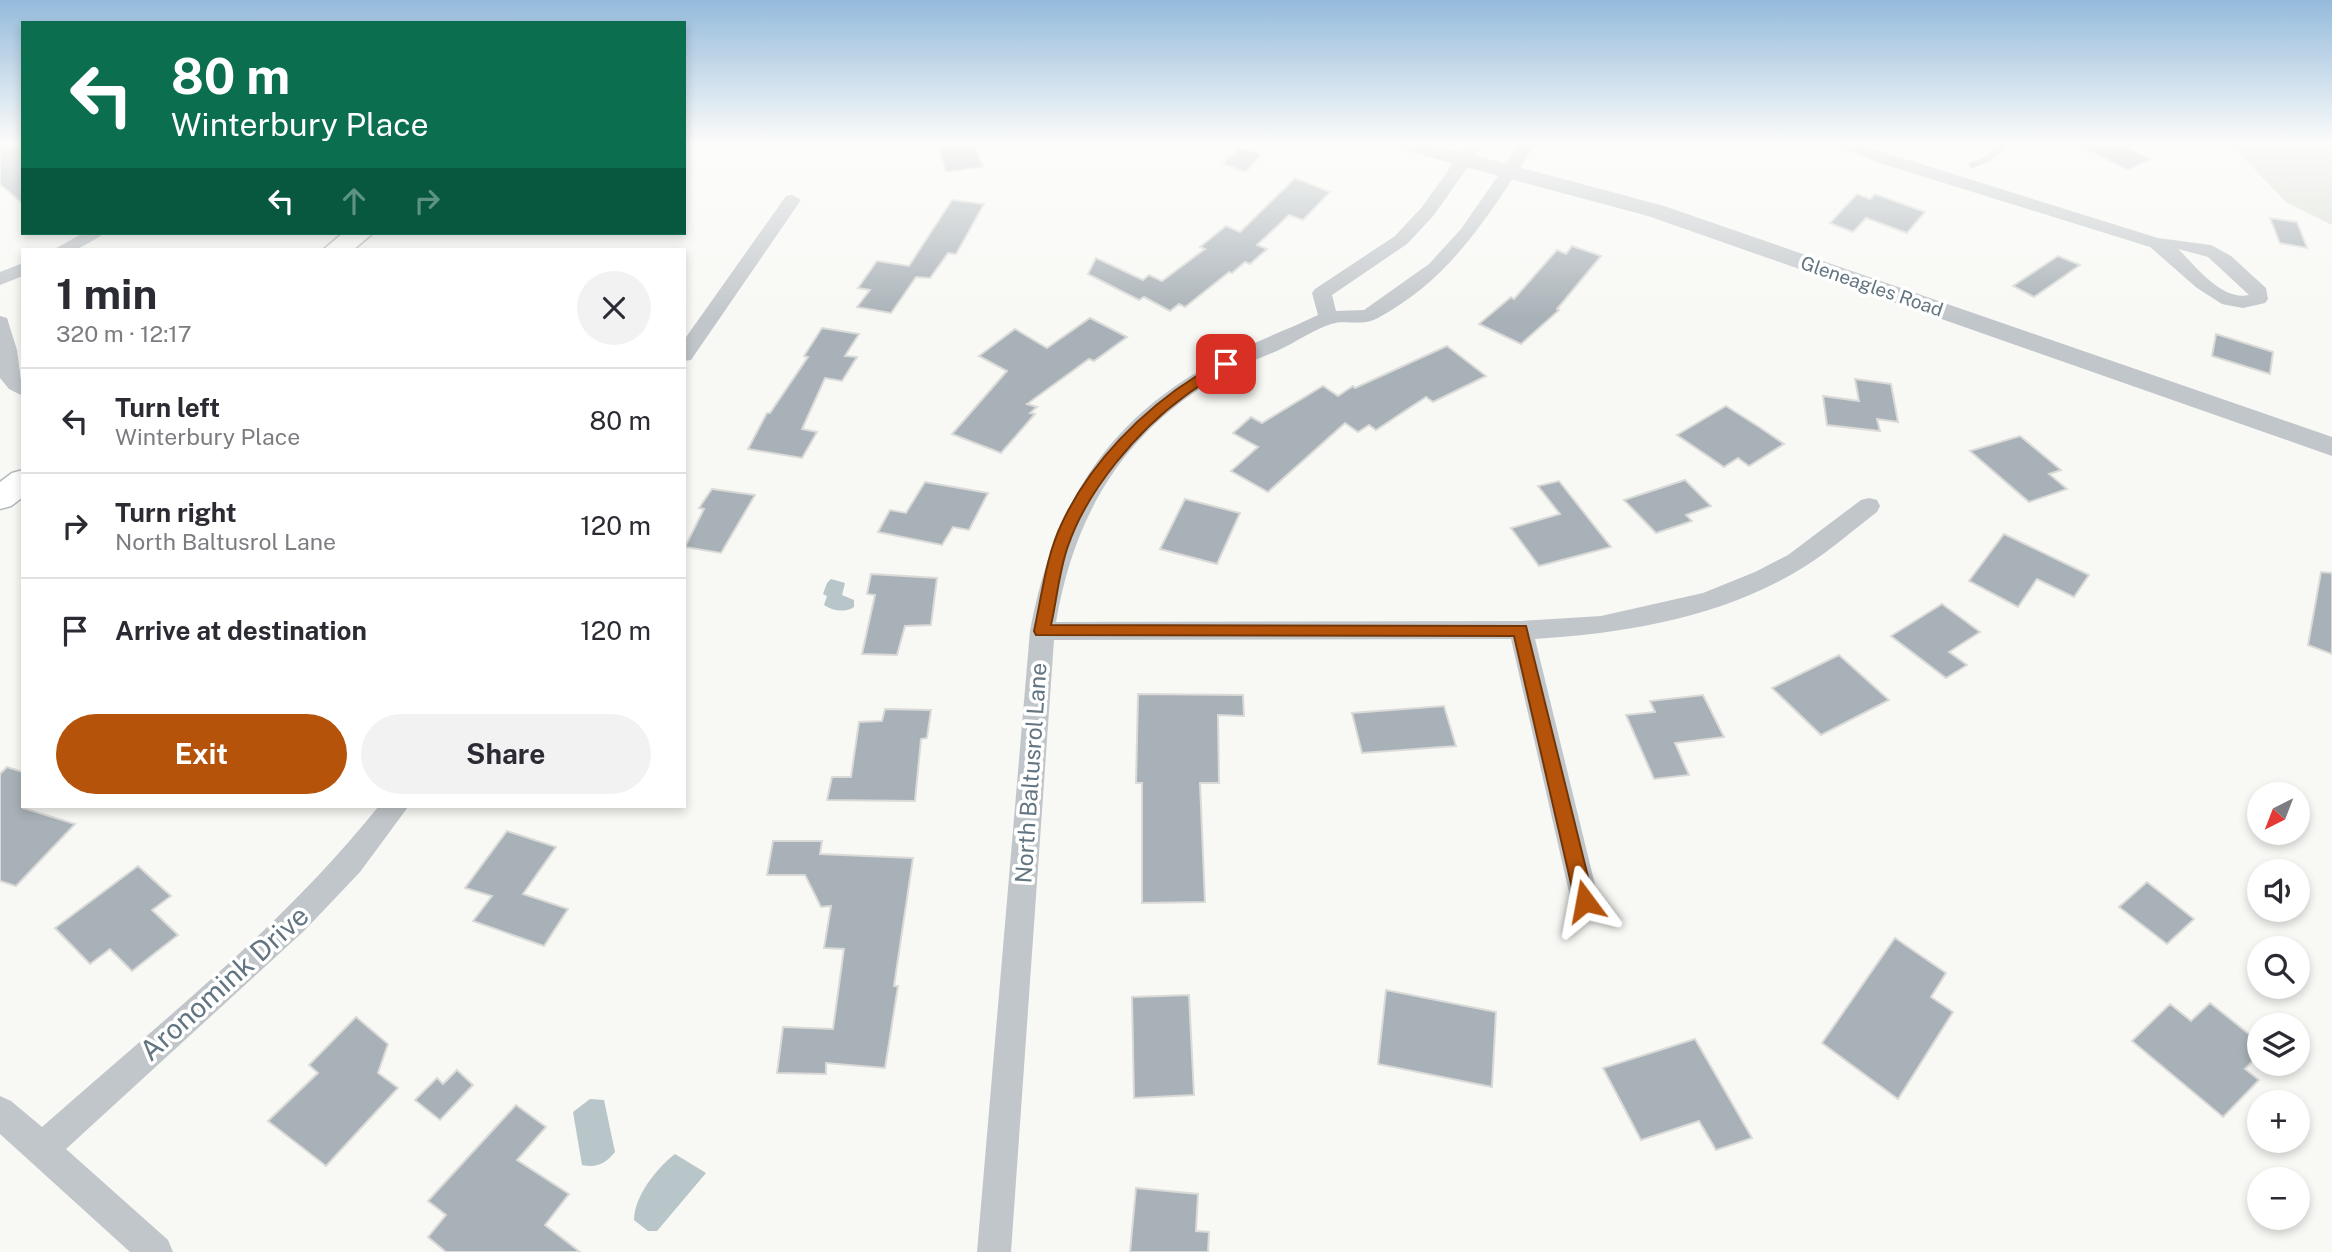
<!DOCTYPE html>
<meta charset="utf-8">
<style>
:root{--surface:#fff;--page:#f2f2f3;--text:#2b2b33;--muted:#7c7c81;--line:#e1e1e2;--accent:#b45309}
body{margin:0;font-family:"Public Sans",sans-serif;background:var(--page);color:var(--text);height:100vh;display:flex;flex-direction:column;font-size:26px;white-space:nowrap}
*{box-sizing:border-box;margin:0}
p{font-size:23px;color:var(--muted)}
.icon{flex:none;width:38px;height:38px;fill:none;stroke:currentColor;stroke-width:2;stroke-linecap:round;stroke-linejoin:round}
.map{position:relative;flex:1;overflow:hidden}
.drawer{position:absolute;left:21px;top:248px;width:665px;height:560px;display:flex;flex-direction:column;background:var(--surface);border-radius:0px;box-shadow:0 4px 10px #0003}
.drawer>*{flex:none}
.guide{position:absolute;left:21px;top:21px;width:665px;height:214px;border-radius:0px;box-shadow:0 4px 10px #0003;background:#0b6e4f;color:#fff;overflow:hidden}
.needle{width:46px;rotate:222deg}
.controls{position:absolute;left:2247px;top:782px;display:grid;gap:14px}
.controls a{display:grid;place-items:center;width:63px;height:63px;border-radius:50%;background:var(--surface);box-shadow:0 4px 10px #0003;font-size:35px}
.pin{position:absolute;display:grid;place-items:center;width:60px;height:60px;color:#fff;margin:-30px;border-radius:14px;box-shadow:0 4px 10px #0006}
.me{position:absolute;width:77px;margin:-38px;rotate:347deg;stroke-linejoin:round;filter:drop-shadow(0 0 5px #0008)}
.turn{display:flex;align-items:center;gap:24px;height:147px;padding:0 35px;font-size:32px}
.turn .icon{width:91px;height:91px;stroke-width:2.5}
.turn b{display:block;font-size:49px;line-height:60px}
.lanes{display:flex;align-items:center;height:66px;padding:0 35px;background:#0003;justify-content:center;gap:35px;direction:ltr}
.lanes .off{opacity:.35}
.round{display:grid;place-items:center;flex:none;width:74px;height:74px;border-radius:37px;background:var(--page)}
.head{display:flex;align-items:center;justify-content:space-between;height:119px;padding:0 35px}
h1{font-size:42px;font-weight:700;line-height:52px}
.button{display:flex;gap:14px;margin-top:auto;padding:14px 35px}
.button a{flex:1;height:80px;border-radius:42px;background:var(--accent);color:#fff;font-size:28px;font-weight:700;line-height:80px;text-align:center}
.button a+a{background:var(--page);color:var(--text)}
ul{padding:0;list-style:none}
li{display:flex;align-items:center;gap:21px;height:105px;padding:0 35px;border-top:2px solid var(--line)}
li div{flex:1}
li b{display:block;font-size:26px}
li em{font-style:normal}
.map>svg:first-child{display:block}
</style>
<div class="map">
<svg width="2332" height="1252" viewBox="0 0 2332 1252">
<rect width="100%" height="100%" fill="#f8f8f5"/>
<!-- green -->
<path fill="#d8ddd4" d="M2230 144H2332V225L2286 202Z"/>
<!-- water -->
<g fill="#b8c6c9">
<path d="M831 579 845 583 842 595 854 600V607C845 613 832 611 824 605L827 596 823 594 827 583Z"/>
<path d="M590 1099 604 1100 615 1152C605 1164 597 1168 582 1165L573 1112Z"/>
<path d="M675 1154 706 1173 657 1231H648L634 1220C634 1196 657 1168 675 1154Z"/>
</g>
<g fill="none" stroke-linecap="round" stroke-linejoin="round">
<!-- stream -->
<path stroke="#b8c6c9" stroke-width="6" d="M1972 165 1986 160 2004 144"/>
</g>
<!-- building -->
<g fill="#a8b1b7" stroke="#dadad8" stroke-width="2">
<path d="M0 144H23V204L0 184Z"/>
<path d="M937 144H975L983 167 946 172Z"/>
<path d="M2075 144H2120L2151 159 2128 170Z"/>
<path d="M1239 147 1261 154 1246 172 1223 164Z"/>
<path d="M1295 178 1330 192 1303 220 1289 215 1257 245 1267 249 1250 264 1245 262 1232 273 1229 272 1185 307 1179 304 1170 311 1144 297 1139 300 1088 274 1096 258 1143 280 1149 275 1162 281 1205 249 1200 247 1226 226 1240 232Z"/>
<path d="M1857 194 1870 199 1875 194 1925 212 1907 233 1866 218 1853 232 1830 223Z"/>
<path d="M952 200 984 204 956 254 948 253 930 278 916 277 891 313 857 307 870 290 858 288 877 261 909 266Z"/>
<path d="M2270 218 2297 222 2307 248 2280 243Z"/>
<path d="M1572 246 1601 256 1557 309 1559 310 1521 344 1479 324 1511 297 1514 299 1557 250 1566 254Z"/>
<path d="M2058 256 2080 265 2034 297 2013 286Z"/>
<path d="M1090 318 1127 337 1094 361 1089 359 1027 404 1037 407 1030 413 1035 414 1001 453 952 434 1007 371 979 356 1015 329 1047 348Z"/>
<path d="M822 328 859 334 845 356 857 357 842 381 825 378 802 429 817 432 802 458 748 449 767 413H770L808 357 804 356Z"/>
<path d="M2216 334 2273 352 2270 374 2212 356Z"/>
<path d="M1447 346 1486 376 1433 402 1426 397 1376 430 1369 425 1358 432 1345 423 1268 492 1231 471 1258 447 1233 433 1251 417 1262 423 1323 386 1338 396 1353 386 1355 388Z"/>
<path d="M1855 379 1891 384 1898 422 1877 419 1880 431 1827 425 1823 396 1859 401Z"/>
<path d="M1726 406 1759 427 1784 444 1749 466 1738 458 1724 467 1677 435Z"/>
<path d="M2020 436 2061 470 2049 474 2067 489 2029 502 1970 451Z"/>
<path d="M1685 480 1711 506 1686 515 1692 521 1656 533 1624 500Z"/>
<path d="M1559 481 1611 547 1539 566 1511 528 1560 514 1538 486Z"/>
<path d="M925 482 988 493 969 530 953 527 942 545 878 532 890 510 906 513Z"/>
<path d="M712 489 755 495 721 553 685 547 704 509 699 508Z"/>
<path d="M1185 499 1240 513 1217 564 1160 549Z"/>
<path d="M2004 534 2089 575 2074 597 2037 579 2018 607 1969 581Z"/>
<path d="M2321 572 2332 573V654L2308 645Z"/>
<path d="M871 574 937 578 931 625 905 626 897 655 862 654 875 595 867 594Z"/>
<path d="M1942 604 1980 632 1949 652 1967 665 1946 678 1891 636Z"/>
<path d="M1839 655 1889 700 1821 735 1772 688Z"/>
<path d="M1138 694 1243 695 1244 716 1218 715 1219 783H1200L1205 902 1142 903V783H1136Z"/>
<path d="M1703 695 1724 737 1675 743 1689 775 1654 779 1626 715 1655 712 1650 701Z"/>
<path d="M1444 706 1456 746 1362 753 1352 713Z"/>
<path d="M885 709 931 710 927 738 921 739 915 801 827 800 832 777H851L859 722 882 721Z"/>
<path d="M7 767 23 772V808L75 824 16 886 0 881V774Z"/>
<path d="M507 831 556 847 523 894 568 909 544 946 473 921 492 896 465 888Z"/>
<path d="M773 841H822L820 854 913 858 894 986H898L885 1068 826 1063V1074L777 1073 783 1027 833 1029 844 949 824 948 831 906 821 907 805 875H767Z"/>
<path d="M138 866 171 896 152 910 178 935 132 971 110 949 90 964 55 928Z"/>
<path d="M2147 882 2194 919 2167 944 2119 907Z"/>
<path d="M1895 938 1946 973 1931 997 1953 1012 1898 1099 1822 1043Z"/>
<path d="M1386 990 1496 1012 1492 1087 1378 1064Z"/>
<path d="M1189 995 1194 1095 1134 1098 1132 997Z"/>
<path d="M2210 1003 2259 1042V1054L2245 1069 2259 1080 2223 1117 2132 1041 2170 1004 2191 1021Z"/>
<path d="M356 1017 388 1044 378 1073 398 1088 326 1166 268 1121 318 1073 309 1065Z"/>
<path d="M1695 1039 1752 1138 1716 1150 1699 1121 1641 1140 1603 1068Z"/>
<path d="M457 1070 473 1085 440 1120 415 1100 437 1078 443 1084Z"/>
<path d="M516 1105 546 1127 517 1160 569 1194 545 1225 580 1252H446L428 1237 446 1215 428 1201Z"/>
<path d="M1136 1188 1198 1194 1196 1231 1209 1232 1208 1252H1130Z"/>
</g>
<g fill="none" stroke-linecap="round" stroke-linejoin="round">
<!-- secondary casing -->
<g stroke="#b3babe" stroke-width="3">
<g id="secondary">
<path d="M343 233H373L353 250H323Z"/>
<path d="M23 470V497L11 506 0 509V482L12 473Z"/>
</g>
</g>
<!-- minor -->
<g fill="#c1c6ca" fill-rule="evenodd">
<path d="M1467 144H1484L1434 215 1407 244 1332 295 1336 311 1364 310 1429 264 1461 229 1520 144H1536C1489 213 1455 276 1378 318 1362 327 1346 319 1331 324 1313 330 1296 342 1279 350 1261 358 1243 364 1226 373 1126 428 1075 511 1056 622L1521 621 1601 616 1703 593 1755 572 1788 555 1861 500 1869 498 1877 500 1880 506 1877 512C1853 530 1830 551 1804 567 1724 617 1628 633 1535 639L1599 901 1595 910 1585 914 1575 910 1571 901 1511 639 1054 640 1011 1252H977L1030 631C1052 512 1102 424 1211 364 1245 345 1283 332 1318 315L1312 293 1315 289 1395 236 1422 207Z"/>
<path d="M1840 144H1863L1892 155 2158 238 2211 245 2231 256 2266 288 2268 299 2265 303 2243 308 2222 304 2197 288 2150 247 1880 163 1842 148ZM2178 249 2208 257 2249 295C2221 301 2196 266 2178 249Z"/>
<path d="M792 195 801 200 691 360 684 361V340L786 196Z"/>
<path d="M83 233H106L76 250H53Z"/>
<path d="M23 263V276L0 285V272Z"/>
<path d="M0 316 7 318 17 350 23 396 9 389 0 378Z"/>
<path d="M378 807H408L360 872 304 931 66 1149 168 1240 173 1252H130L0 1134V1096L11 1101 42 1127C157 1025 281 928 378 807Z"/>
</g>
<!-- tertiary -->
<path fill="#c1c6ca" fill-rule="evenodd" d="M1396 144H1432L1664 206 2332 437V456L1648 216 1399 149Z"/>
<!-- secondary -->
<use href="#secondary" fill="#fff" fill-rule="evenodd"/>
</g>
<!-- sky -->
<linearGradient id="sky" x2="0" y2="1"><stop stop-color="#95bbdc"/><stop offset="0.45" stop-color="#fcfcfa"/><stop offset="1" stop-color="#fcfcfa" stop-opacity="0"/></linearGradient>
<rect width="2332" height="319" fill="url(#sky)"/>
<!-- route -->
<path fill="#b45309" stroke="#753606" stroke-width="2" d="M1226 360 1232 364 1230 367C1215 377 1199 385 1185 396 1138 430 1087 490 1068 546 1059 571 1057 599 1051 625L1526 626 1594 901 1591 907 1585 910 1578 907 1575 901 1514 636 1036 635 1034 631C1042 595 1046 556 1062 523 1090 463 1142 410 1198 375 1207 370 1216 363 1226 360Z"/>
<g text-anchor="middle" stroke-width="7" stroke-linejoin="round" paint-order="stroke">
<!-- far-street labels -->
<g font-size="19" fill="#627581" stroke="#fff">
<text transform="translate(1872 286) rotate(19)" y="7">Gleneagles Road</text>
</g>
<!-- street labels -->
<g font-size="23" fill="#627581" stroke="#fff">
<text transform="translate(1031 773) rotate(-86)" y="8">North Baltusrol Lane</text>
</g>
<!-- near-street labels -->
<g font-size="28" fill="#627581" stroke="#fff">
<text transform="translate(224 983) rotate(-42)" y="10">Aronomink Drive</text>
</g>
</g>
</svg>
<div class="controls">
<a><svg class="needle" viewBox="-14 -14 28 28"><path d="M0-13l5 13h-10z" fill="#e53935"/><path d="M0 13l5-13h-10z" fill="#7c7c81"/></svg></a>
<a><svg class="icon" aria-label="sound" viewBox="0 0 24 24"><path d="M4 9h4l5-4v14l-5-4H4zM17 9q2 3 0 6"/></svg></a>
<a><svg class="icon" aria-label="search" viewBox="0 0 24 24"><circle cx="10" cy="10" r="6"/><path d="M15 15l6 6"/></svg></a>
<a><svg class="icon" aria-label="layers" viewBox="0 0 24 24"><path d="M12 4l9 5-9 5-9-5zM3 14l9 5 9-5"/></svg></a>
<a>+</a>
<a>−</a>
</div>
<div class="pin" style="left:1226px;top:364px;background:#d93025"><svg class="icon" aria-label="arrive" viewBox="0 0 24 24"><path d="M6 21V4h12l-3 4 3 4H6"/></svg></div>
<svg class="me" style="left:1585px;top:901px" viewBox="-20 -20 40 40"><path d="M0-17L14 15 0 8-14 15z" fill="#b45309" stroke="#fff" stroke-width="4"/></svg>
<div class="guide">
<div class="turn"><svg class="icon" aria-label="left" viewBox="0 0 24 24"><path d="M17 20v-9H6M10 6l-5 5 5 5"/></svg><div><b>80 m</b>Winterbury Place</div></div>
<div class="lanes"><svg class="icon" aria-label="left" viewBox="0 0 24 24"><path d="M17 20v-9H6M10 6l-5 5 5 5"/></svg><svg class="icon off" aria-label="ahead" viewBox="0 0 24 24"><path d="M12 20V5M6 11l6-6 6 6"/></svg><svg class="icon off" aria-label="right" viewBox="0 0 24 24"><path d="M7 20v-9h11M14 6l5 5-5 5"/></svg></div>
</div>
<section class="drawer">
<div class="head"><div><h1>1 min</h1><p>320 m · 12:17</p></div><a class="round"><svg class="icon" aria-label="close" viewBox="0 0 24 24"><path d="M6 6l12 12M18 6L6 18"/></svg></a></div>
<ul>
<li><svg class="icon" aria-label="left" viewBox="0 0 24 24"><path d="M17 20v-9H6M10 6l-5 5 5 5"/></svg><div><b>Turn left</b><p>Winterbury Place</p></div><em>80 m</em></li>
<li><svg class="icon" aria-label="right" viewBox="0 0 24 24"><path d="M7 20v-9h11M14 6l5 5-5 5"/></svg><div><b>Turn right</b><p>North Baltusrol Lane</p></div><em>120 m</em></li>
<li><svg class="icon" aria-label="arrive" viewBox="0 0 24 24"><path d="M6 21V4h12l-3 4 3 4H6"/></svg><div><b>Arrive at destination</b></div><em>120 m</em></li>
</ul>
<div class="button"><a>Exit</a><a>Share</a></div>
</section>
</div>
